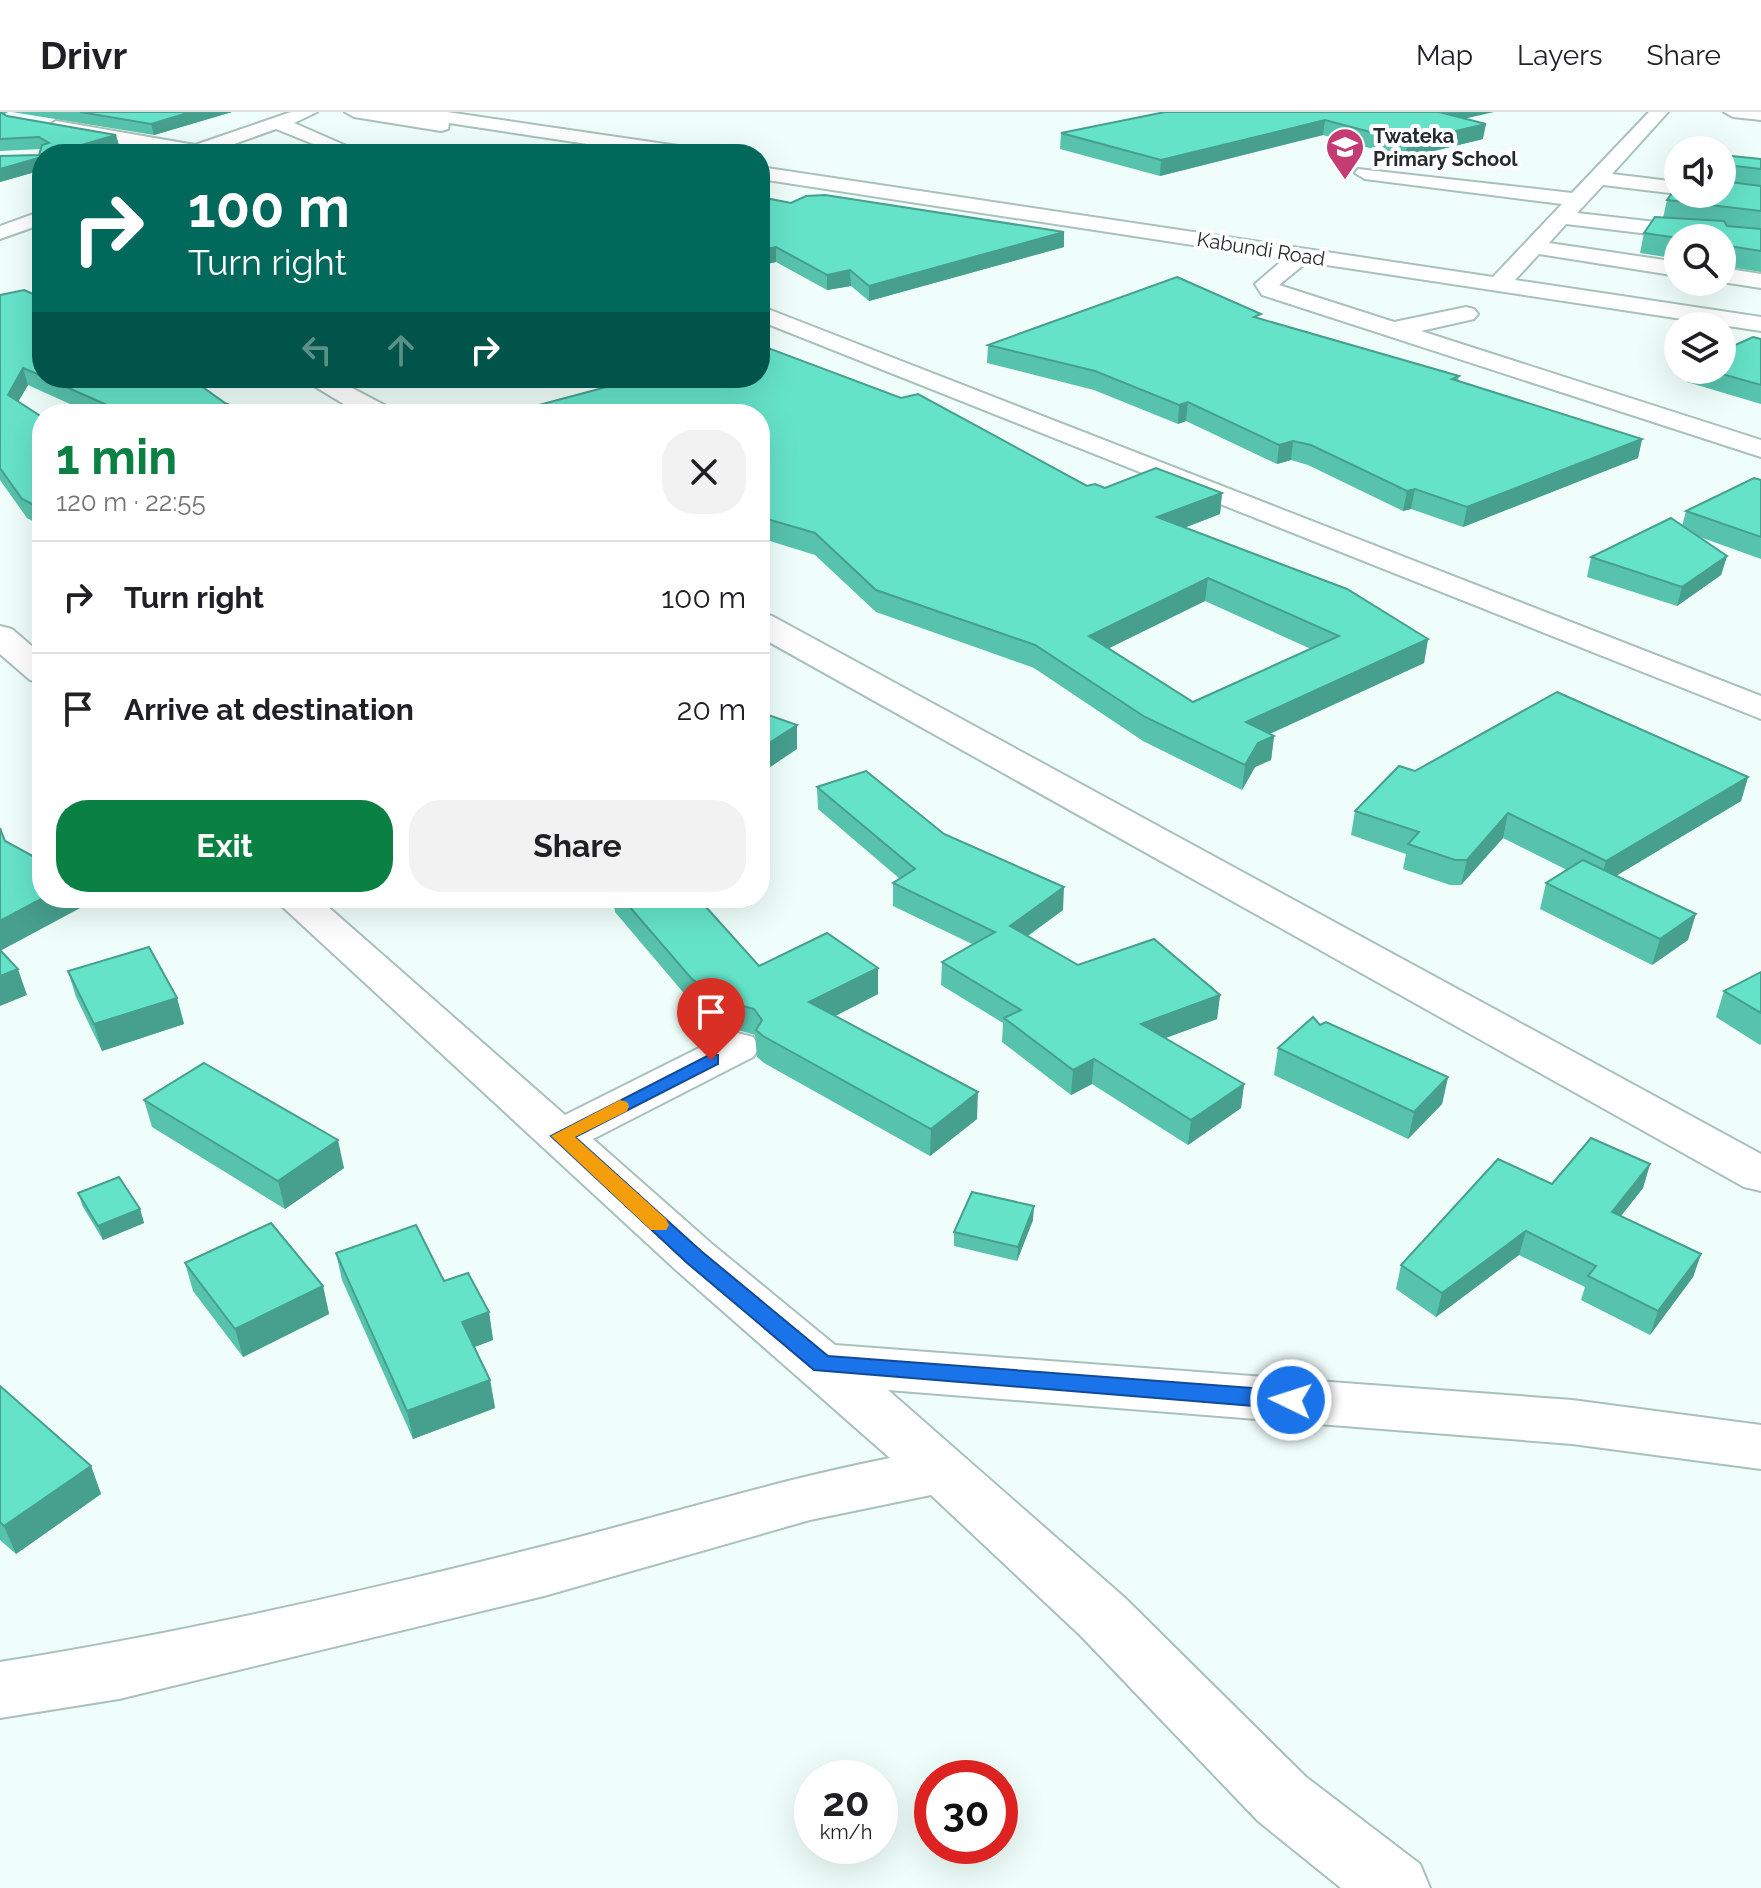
<!DOCTYPE html>
<meta charset="utf-8">
<style>
:root{--surface:#fff;--page:#f2f2f2;--text:#202124;--muted:#757577;--line:#e0e0e0;--accent:#0b8043}
body{margin:0;font-family:Raleway,sans-serif;background:var(--page);color:var(--text);height:100vh;display:flex;flex-direction:column;font-size:30px;white-space:nowrap}
*{box-sizing:border-box;margin:0}
p{font-size:26px;color:var(--muted)}
.icon{flex:none;width:44px;height:44px;fill:none;stroke:currentColor;stroke-width:2;stroke-linecap:round;stroke-linejoin:round}
.map{position:relative;flex:1;overflow:hidden}
.panel{position:absolute;left:32px;top:292px;width:738px;height:504px;display:flex;flex-direction:column;background:var(--surface);border-radius:32px;box-shadow:0 8px 32px #0002}
.panel>*{flex:none}
.banner{position:absolute;left:32px;top:32px;width:738px;height:244px;border-radius:32px;box-shadow:0 8px 32px #0002;background:#00695c;color:#fff;overflow:hidden}
.controls{position:absolute;left:1664px;top:24px;display:grid;gap:16px}
.controls a{display:grid;place-items:center;width:72px;height:72px;border-radius:50%;background:var(--surface);box-shadow:0 8px 32px #0002;font-size:40px}
.speed{position:absolute;left:794px;top:1648px;display:flex;gap:16px;font-size:40px;font-weight:700;text-align:center}
.speed>*{display:grid;place-content:center;width:104px;height:104px;border-radius:50%;background:var(--surface);box-shadow:0 8px 32px #0002;line-height:1}
.speed small{font-size:20px;font-weight:400}
.speed .limit{border:12px solid #d22;background:#fff;color:#111}
.pin{position:absolute;display:grid;place-items:center;width:68px;height:68px;color:#fff;margin:-82px -34px;border-radius:50% 50% 50% 0;rotate:-45deg;box-shadow:0 0 8px #0007}
.pin .icon{rotate:45deg}
.me{position:absolute;width:88px;margin:-44px;rotate:274deg;stroke-linejoin:round;filter:drop-shadow(0 0 6px #0008)}
.turn{display:flex;align-items:center;gap:28px;height:168px;padding:0 24px;font-size:36px}
.turn .icon{width:104px;height:104px;stroke-width:2.5}
.turn b{display:block;font-size:56px;line-height:68px}
.lanes{display:flex;align-items:center;height:76px;padding:0 24px;background:#0003;justify-content:center;gap:40px;direction:ltr}
.lanes .off{opacity:.35}
.round{display:grid;place-items:center;flex:none;width:84px;height:84px;border-radius:32px;background:var(--page)}
.head{display:flex;align-items:center;justify-content:space-between;height:136px;padding:0 24px}
h1{font-size:48px;font-weight:700;line-height:60px;color:var(--accent)}
.cta{display:flex;gap:16px;margin-top:auto;padding:16px 24px}
.cta a{flex:1;height:92px;border-radius:32px;background:var(--accent);color:#fff;font-size:32px;font-weight:700;line-height:92px;text-align:center}
.cta a+a{background:var(--page);color:var(--text)}
ul{padding:0;list-style:none}
li{display:flex;align-items:center;gap:24px;height:112px;padding:0 24px;border-top:2px solid var(--line)}
li div{flex:1}
li b{display:block;font-size:30px}
li em{font-style:normal}
header{display:flex;align-items:center;gap:48px;box-sizing:border-box;height:112px;padding:0 40px;background:var(--surface);border-bottom:2px solid var(--line)}
header strong{font-size:38px}
nav{display:flex;gap:44px;margin-inline-start:auto;font-size:28px}
.map>svg:first-child{display:block}
</style>
<header>
<strong>Drivr</strong>
<nav><a>Map</a><a>Layers</a><a>Share</a></nav>
</header>
<div class="map">
<svg width="1761" height="1776" viewBox="0 0 1761 1776">
<rect width="100%" height="100%" fill="#effefa"/>
<g fill="none" stroke-linecap="round" stroke-linejoin="round">
<!-- minor casing -->
<g stroke="#a8c1ba" stroke-width="4">
<g id="minor">
<path d="M291 0H317L294 11 365 42H338L276 17 206 42H178L56 21 47 15 56 9 195 33Z"/>
<path d="M345 0H447L692 36 702 42H653L449 11 448 17 441 19 354 5Z"/>
<path d="M1649 0H1668L1612 62 1678 70V82L1603 73 1577 101 1761 122V136L1722 131V126H1682L1566 112 1549 131 1678 150V164L1539 142 1515 168 1761 205V219L1307 150 1279 173 1394 210 1466 195 1474 197 1478 202 1474 207 1421 219 1761 328V345L1262 183 1255 172 1284 147 760 67V55L1493 165 1562 92 1365 67 1355 61 1358 57 1572 81Z"/>
<path d="M1724 0H1761V8L1733 5Z"/>
<path d="M42 99V112L0 127V114Z"/>
<path d="M1722 156 1761 162V176L1722 170Z"/>
<path d="M760 194 1761 584V607L760 209Z"/>
<path d="M301 266H333L390 296 393 302H360Z"/>
<path d="M760 501 772 504 1761 1042V1079L1744 1075 760 525Z"/>
<path d="M0 514 12 517 42 543V571L30 568 0 542Z"/>
<path d="M273 786H318L565 1003 721 925 737 921 753 925 760 935 753 945 593 1027 712 1132 835 1233 1572 1288 1761 1313V1357L1572 1332 888 1278 1125 1486 1306 1665 1420 1752 1430 1776H1341L1258 1709 1081 1524 931 1383 810 1408 544 1484 119 1587 0 1606V1550C183 1521 365 1479 544 1434 660 1405 773 1369 890 1346L676 1158Z"/>
</g>
</g>
<!-- minor -->
<use href="#minor" fill="#fff" fill-rule="evenodd"/>
</g>
<!-- wall -->
<g fill="#57c3ad" fill-rule="evenodd">
<path d="M0 0H8L5 2 7 4 116 23 119 34 94 42H42V58L0 70V44L39 43 41 37 0 39Z"/>
<path d="M12 0H232L154 23Z"/>
<path d="M1165 0 1466 7 1483 27 1405 46 1323 23 1160 64 1060 37 1061 21Z"/>
<path d="M1722 43 1761 47V160L1722 154V126H1678V147L1640 141 1644 121 1663 106 1667 88Z"/>
<path d="M760 85 791 91 1064 120V135L869 189 851 174 827 178 776 150 767 152 760 149Z"/>
<path d="M0 183 42 186V266H190L225 291 253 302H92L28 273 18 290 42 305V414L27 406 0 368Z"/>
<path d="M1261 207 1459 264 1458 269 1642 327 1638 346 1463 415 1411 397 1403 399 1308 353 1291 348 1277 352 1186 309 1178 312 1094 278 987 251 988 233Z"/>
<path d="M1761 227V292L1687 270 1690 258H1722Z"/>
<path d="M760 233 901 286 918 282 1087 374 1095 372 1105 376 1156 356 1222 381 1220 402 1184 416 1347 477 1428 527 1424 551 1270 622 1274 624 1271 648 1255 655 1242 678 1143 629 1034 556 876 500 815 443 760 426V302H536L535 294 640 266H760ZM1205 489 1311 537 1193 590 1109 536Z"/>
<path d="M1761 368V447L1697 424 1727 444 1721 463 1677 494 1587 465 1591 445 1682 414 1686 399Z"/>
<path d="M1415 659 1748 665 1741 689 1616 764 1688 828 1652 853 1540 797 1546 771 1567 758 1503 726 1461 773H1450L1403 757 1406 742 1351 723 1355 699Z"/>
<path d="M817 675 944 722 1063 798 1028 824 1078 853 1220 883 1217 907 1165 926 1244 972 1241 996 1188 1033 1092 972 1071 983 1002 930 1003 911 941 873 942 850 972 832 893 794V771L900 767 818 697Z"/>
<path d="M613 786H698L759 854 878 856V882L835 904 977 1007 930 1044 764 951 757 945 755 923 738 918 727 920 693 892 615 800Z"/>
<path d="M68 859 177 886 184 912 102 939 76 885Z"/>
<path d="M1761 860V932L1760 933 1716 905 1724 879Z"/>
<path d="M1320 913 1448 965 1442 992 1408 1027 1274 963 1278 936Z"/>
<path d="M144 988 344 1056 285 1097 152 1015Z"/>
<path d="M1650 1052 1643 1076 1621 1104 1701 1142 1693 1165 1650 1223 1581 1188 1585 1175 1519 1143 1436 1205 1396 1177 1401 1153 1552 1072Z"/>
<path d="M78 1081 140 1097 144 1111 103 1128 83 1095Z"/>
<path d="M1033 1108 1017 1149 954 1134V1120Z"/>
<path d="M336 1141 489 1200 493 1228 474 1235 490 1268 495 1296 413 1327 342 1168Z"/>
<path d="M185 1151 323 1174 329 1202 243 1245 193 1179Z"/>
<path d="M0 1274 91 1354 101 1382 16 1442 0 1428Z"/>
</g>
<!-- shaded-wall -->
<g fill="#479f8d">
<path d="M191 0H232L154 23 151 12Z"/>
<path d="M1435 0H1494L1433 14Z"/>
<path d="M1325 8 1323 23 1160 64 1161 48Z"/>
<path d="M1486 12 1483 27 1405 46 1408 30Z"/>
<path d="M116 23 119 34 94 42H51Z"/>
<path d="M42 45V58L0 70V57Z"/>
<path d="M1064 120V135L869 189V174Z"/>
<path d="M776 135V150L767 152 766 137Z"/>
<path d="M850 158 851 174 827 178V163Z"/>
<path d="M23 256 28 273 12 300 8 283Z"/>
<path d="M1188 290 1186 309 1178 312 1179 293Z"/>
<path d="M1642 327 1638 346 1463 415 1467 395Z"/>
<path d="M1293 329 1291 348 1277 352 1279 333Z"/>
<path d="M1415 377 1411 397 1403 399 1407 379Z"/>
<path d="M1222 381 1220 402 1155 427 1157 405Z"/>
<path d="M1727 444 1721 463 1677 494 1682 475Z"/>
<path d="M1208 466 1205 489 1087 547 1089 524Z"/>
<path d="M1428 527 1424 551 1243 634 1246 610Z"/>
<path d="M797 613V637L760 662V637Z"/>
<path d="M1274 624 1271 648 1255 655 1242 678 1245 653 1258 631Z"/>
<path d="M1748 665 1741 689 1599 774 1606 749Z"/>
<path d="M1508 701 1503 726 1461 773 1467 748Z"/>
<path d="M1064 775 1063 798 1009 837 1010 814Z"/>
<path d="M43 786H82L84 794 0 839V809Z"/>
<path d="M1696 802 1688 828 1652 853 1660 827Z"/>
<path d="M878 856V882L810 917 809 890Z"/>
<path d="M18 857 27 883 0 894V864Z"/>
<path d="M1220 883 1217 907 1139 936 1141 912Z"/>
<path d="M177 886 184 912 102 939 94 912Z"/>
<path d="M736 892 738 918 727 920 725 894Z"/>
<path d="M1094 947 1092 972 1071 983 1073 958Z"/>
<path d="M1448 965 1442 992 1408 1027 1414 1000Z"/>
<path d="M1244 972 1241 996 1188 1033 1191 1008Z"/>
<path d="M978 980 977 1007 930 1044 931 1017Z"/>
<path d="M338 1028 344 1056 285 1097 278 1069Z"/>
<path d="M1650 1052 1643 1076 1605 1124 1612 1100Z"/>
<path d="M1034 1094 1033 1108 1017 1149 1018 1135Z"/>
<path d="M140 1097 144 1111 103 1128 98 1114Z"/>
<path d="M1526 1119 1519 1143 1436 1205 1442 1181Z"/>
<path d="M1701 1142 1693 1165 1650 1223 1658 1199Z"/>
<path d="M323 1174 329 1202 243 1245 235 1217Z"/>
<path d="M489 1200 493 1228 467 1238 462 1210Z"/>
<path d="M490 1268 495 1296 413 1327 407 1299Z"/>
<path d="M91 1354 101 1382 16 1442 4 1414Z"/>
</g>
<!-- building -->
<g fill="#65e3c9" stroke="#479f8d" stroke-width="2" fill-rule="evenodd">
<path d="M0 0 7 4 116 23 51 42H42V45L0 57V44L39 43 42 33 49 31 39 25 0 27Z"/>
<path d="M80 0H191L151 12Z"/>
<path d="M1165 0H1439L1486 12 1408 30 1325 8 1161 48 1061 21Z"/>
<path d="M1722 43 1761 47V57L1727 53 1724 60H1722Z"/>
<path d="M1722 69 1761 74V99L1667 88 1678 73V82H1722Z"/>
<path d="M825 83 1064 120 869 174 850 158 827 163 776 135 766 137 760 134V85L791 91 806 84Z"/>
<path d="M1655 105 1724 109 1727 114 1761 117V139L1722 133V126H1678L1644 121Z"/>
<path d="M1177 165 1261 202 1254 205 1459 264 1452 267 1642 327 1467 395 1415 377 1407 379 1311 333 1293 329 1279 333 1188 290 1179 293 1095 259 988 233Z"/>
<path d="M24 178 42 186V264L23 256 8 283 42 305V397L22 387 0 356V183Z"/>
<path d="M1753 225 1761 227V273L1708 258H1722V239Z"/>
<path d="M760 233 901 286 918 282 1087 374 1095 372 1105 376 1156 356 1222 381 1157 405 1347 477 1428 527 1246 610 1274 624 1258 631 1245 653 1145 605 1035 533 876 478 815 421 760 405V302H550L535 294 640 266H760ZM1208 466 1339 524 1193 590 1089 524Z"/>
<path d="M46 266H190L225 291 253 302H127Z"/>
<path d="M1754 366 1761 368V425L1686 399Z"/>
<path d="M1671 406 1727 444 1682 475 1591 445Z"/>
<path d="M1557 580 1748 665 1606 749 1508 701 1467 748H1455L1408 732 1419 720 1355 699 1399 654 1415 659Z"/>
<path d="M760 600 797 613 760 637Z"/>
<path d="M866 659 944 722 1064 775 1010 814 1078 853 1154 827 1220 883 1141 912 1244 972 1191 1008 1094 947 1073 958 1004 906 1021 898 942 850 995 820 893 771 915 757 817 675Z"/>
<path d="M0 716 5 729 42 749V786H43L0 809Z"/>
<path d="M1583 748 1696 802 1660 827 1546 771Z"/>
<path d="M622 786H698L759 854 827 821 878 856 809 890 978 980 931 1017 763 924 756 918 762 908 754 897 736 892 725 894 691 866Z"/>
<path d="M149 835 177 886 94 912 68 859Z"/>
<path d="M0 838 18 857 0 864Z"/>
<path d="M1761 860V901L1724 879Z"/>
<path d="M1313 905 1320 913 1326 910 1448 965 1414 1000 1278 936Z"/>
<path d="M204 951 338 1028 278 1069 144 988Z"/>
<path d="M1591 1026 1650 1052 1612 1100 1701 1142 1658 1199 1588 1164 1596 1154 1526 1119 1442 1181 1401 1153 1498 1047 1552 1072Z"/>
<path d="M119 1065 140 1097 98 1114 78 1081Z"/>
<path d="M972 1080 1034 1094 1018 1135 954 1120Z"/>
<path d="M271 1111 323 1174 235 1217 185 1151Z"/>
<path d="M416 1113 444 1169 468 1161 489 1200 462 1210 490 1268 407 1299 336 1141Z"/>
<path d="M0 1274 91 1354 4 1414 0 1410Z"/>
</g>
<!-- route -->
<path fill="#1a73e8" stroke="#114b97" stroke-width="2" d="M711 942 718 943V952L575 1025 701 1139 828 1244 1291 1279 1299 1282 1302 1288 1299 1294 1291 1297 814 1258 686 1150 551 1024Z"/>
<!-- slow -->
<path fill="#f59e0b" d="M620 988 627 990 629 994 627 999 575 1025 666 1107 669 1113 666 1118H651L551 1024Z"/>
<!-- icons -->
<defs>
<g id="school-pin" transform="scale(2)"><path d="M0 17L-7.5 6A9.5 9.5 0 1 1 7.5 6Z" fill="#c53b74" stroke="#fff"/><path d="M0-5L7-2L0 1L-7-2ZM-4 1L0 2.5L4 1V4Q0 6-4 4Z" fill="#fff"/></g>
</defs>
<g fill-rule="evenodd">
<use href="#school-pin" x="1345" y="35"/>
</g>
<g text-anchor="middle" stroke-width="8" stroke-linejoin="round" paint-order="stroke">
<!-- far-poi labels -->
<g font-size="20" font-weight="bold" fill="#232c2a" stroke="#fff" text-anchor="start">
<text x="1373" y="31">Twateka<tspan x="1373" dy="23">Primary School</tspan></text>
</g>
<!-- far-street labels -->
<g font-size="20" fill="#232c2a" stroke="#fff">
<text transform="translate(1261 137) rotate(9)" y="7">Kabundi Road</text>
</g>
</g>
</svg>
<div class="controls">
<a><svg class="icon" aria-label="sound" viewBox="0 0 24 24"><path d="M4 9h4l5-4v14l-5-4H4zM17 9q2 3 0 6"/></svg></a>
<a><svg class="icon" aria-label="search" viewBox="0 0 24 24"><circle cx="10" cy="10" r="6"/><path d="M15 15l6 6"/></svg></a>
<a><svg class="icon" aria-label="layers" viewBox="0 0 24 24"><path d="M12 4l9 5-9 5-9-5zM3 14l9 5 9-5"/></svg></a>
</div>
<div class="speed"><div>20<small>km/h</small></div><div class="limit">30</div></div>
<div class="pin" style="left:711px;top:948px;background:#d93025"><svg class="icon" aria-label="arrive" viewBox="0 0 24 24"><path d="M6 21V4h12l-3 4 3 4H6"/></svg></div>
<svg class="me" style="left:1291px;top:1288px" viewBox="-20 -20 40 40"><circle r="17" fill="#1a73e8" stroke="#fff" stroke-width="3"/><path d="M0-11L8 9 0 5-8 9z" fill="#fff"/></svg>
<div class="banner">
<div class="turn"><svg class="icon" aria-label="right" viewBox="0 0 24 24"><path d="M7 20v-9h11M14 6l5 5-5 5"/></svg><div><b>100 m</b>Turn right</div></div>
<div class="lanes"><svg class="icon off" aria-label="left" viewBox="0 0 24 24"><path d="M17 20v-9H6M10 6l-5 5 5 5"/></svg><svg class="icon off" aria-label="ahead" viewBox="0 0 24 24"><path d="M12 20V5M6 11l6-6 6 6"/></svg><svg class="icon" aria-label="right" viewBox="0 0 24 24"><path d="M7 20v-9h11M14 6l5 5-5 5"/></svg></div>
</div>
<section class="panel">
<div class="head"><div><h1>1 min</h1><p>120 m · 22:55</p></div><a class="round"><svg class="icon" aria-label="close" viewBox="0 0 24 24"><path d="M6 6l12 12M18 6L6 18"/></svg></a></div>
<ul>
<li><svg class="icon" aria-label="right" viewBox="0 0 24 24"><path d="M7 20v-9h11M14 6l5 5-5 5"/></svg><div><b>Turn right</b></div><em>100 m</em></li>
<li><svg class="icon" aria-label="arrive" viewBox="0 0 24 24"><path d="M6 21V4h12l-3 4 3 4H6"/></svg><div><b>Arrive at destination</b></div><em>20 m</em></li>
</ul>
<div class="cta"><a>Exit</a><a>Share</a></div>
</section>
</div>
